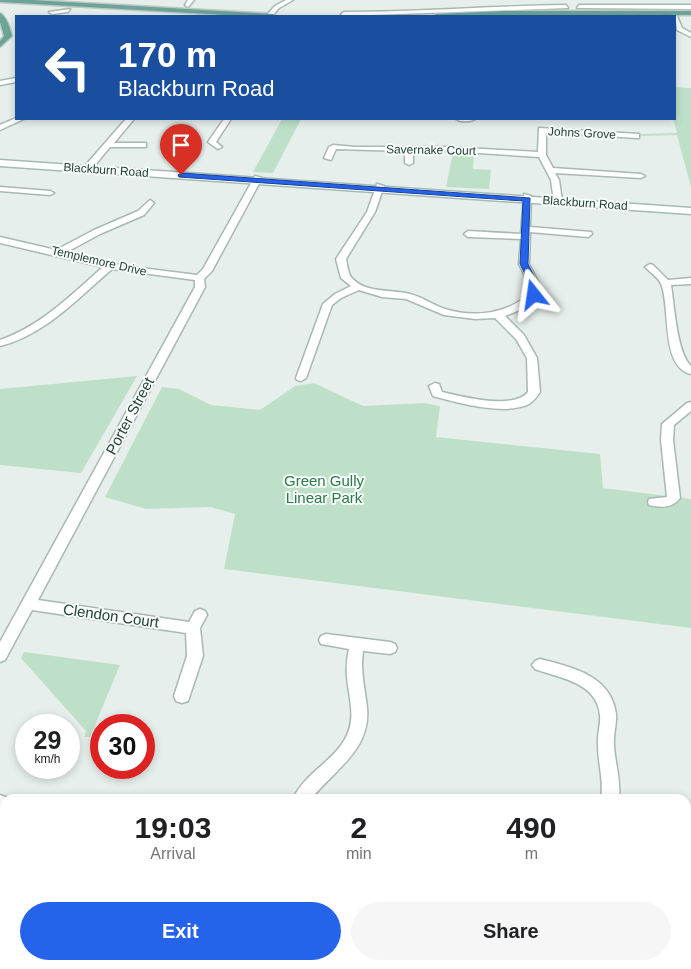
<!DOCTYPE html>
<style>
:root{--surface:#fff;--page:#f6f6f6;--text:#202124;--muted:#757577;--accent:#2563eb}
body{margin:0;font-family:Helvetica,sans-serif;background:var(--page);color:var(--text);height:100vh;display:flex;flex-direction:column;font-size:19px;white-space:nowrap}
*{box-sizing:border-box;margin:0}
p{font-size:16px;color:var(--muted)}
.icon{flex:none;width:28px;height:28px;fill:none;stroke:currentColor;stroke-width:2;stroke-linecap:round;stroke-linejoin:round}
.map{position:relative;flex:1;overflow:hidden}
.side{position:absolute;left:0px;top:794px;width:691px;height:176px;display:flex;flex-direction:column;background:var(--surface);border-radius:15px 15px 0 0;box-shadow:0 2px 8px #0003}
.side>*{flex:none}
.hud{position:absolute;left:15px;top:15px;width:661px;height:105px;border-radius:0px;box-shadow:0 2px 8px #0003;background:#1a4fa0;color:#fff;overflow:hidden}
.speed{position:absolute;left:15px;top:714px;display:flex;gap:10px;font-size:25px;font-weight:700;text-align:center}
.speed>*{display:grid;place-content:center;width:65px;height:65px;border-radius:50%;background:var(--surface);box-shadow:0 2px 8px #0003;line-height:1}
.speed small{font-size:12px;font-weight:400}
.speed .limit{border:8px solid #d22;background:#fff;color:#111}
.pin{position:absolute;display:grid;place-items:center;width:42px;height:42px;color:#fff;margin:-51px -21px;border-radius:50% 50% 50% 0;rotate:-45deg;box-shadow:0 0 5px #0007}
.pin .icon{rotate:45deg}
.me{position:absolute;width:55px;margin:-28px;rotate:345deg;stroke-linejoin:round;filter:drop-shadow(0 0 4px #0008)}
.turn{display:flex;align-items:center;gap:18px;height:105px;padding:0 20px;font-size:22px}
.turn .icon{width:65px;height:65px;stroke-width:2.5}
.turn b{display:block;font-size:35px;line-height:42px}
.eta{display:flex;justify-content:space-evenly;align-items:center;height:85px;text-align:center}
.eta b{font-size:30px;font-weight:600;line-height:35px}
.button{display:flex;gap:10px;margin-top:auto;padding:10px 20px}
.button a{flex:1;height:58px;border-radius:30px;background:var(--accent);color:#fff;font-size:20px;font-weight:600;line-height:58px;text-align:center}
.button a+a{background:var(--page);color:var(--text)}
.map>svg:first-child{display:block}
</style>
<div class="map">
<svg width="691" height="969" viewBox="0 0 691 969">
<rect width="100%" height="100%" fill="#e6efeb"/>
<!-- green -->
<g fill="#bfe0c8">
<path d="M675 87 691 88V187L677 135 642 136 640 134 677 133 673 119H675Z"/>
<path d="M282 119H301L273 173 253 172Z"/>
<path d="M453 153 474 154 473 169 491 170 489 189 446 187Z"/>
<path d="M137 376 81 473 0 465V389Z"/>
<path d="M314 383 363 406 424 403 440 406 436 437 600 454 603 488 691 499V628L224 569 235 514 210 507 146 509 105 497 162 387 179 389 211 405 260 410 295 386Z"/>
<path d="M24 652 120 665 90 737H84L86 731 21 658Z"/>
</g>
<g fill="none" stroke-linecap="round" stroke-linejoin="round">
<!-- street casing -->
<g stroke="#a8b8b2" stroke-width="3">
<g id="street">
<path d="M188 0H194L188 7 185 5Z"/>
<path d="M286 0H293L279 8 272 16H266L275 6Z"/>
<path d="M566 5 568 8 344 16 341 14 344 12C418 12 492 6 566 5Z"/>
<path d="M579 5H691V9L577 8Z"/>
<path d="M70 9 68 12 52 14 49 12Z"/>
<path d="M673 16H677L682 28 691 33V37L677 30 675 16Z"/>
<path d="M16 78V82L0 85V81Z"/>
<path d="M16 118 24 119 0 130V125Z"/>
<path d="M126 119H134L114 143H146V147H110L90 171H84V167Z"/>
<path d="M224 119H231L216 142 222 147 218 149 208 142Z"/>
<path d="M456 119H475C471 122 460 122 456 119Z"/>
<path d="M539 128 639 134V138H636L546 132V155L553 168 641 174 645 176 641 178 555 173 559 180 562 201 558 203 554 201 551 180 539 157 448 151H413V163L409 165 405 163V151L336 149 331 160 324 158 329 147 333 145 355 147H448L538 152Z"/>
<path d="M255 176 262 178 212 271 204 279 205 287 38 600 189 622 195 611 200 609 205 611 207 615 200 628 203 656 188 701 182 703 176 701 174 696 187 656 186 633 32 610 5 660 0 662V642L195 287V280L112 269C78 298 45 335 0 346V340C41 326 71 295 103 267L0 243V237L56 250 94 230 138 211 150 200 154 203 144 215 100 234 65 253 125 266 197 275 203 269Z"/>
<path d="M377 184 384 186 375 212 346 259C347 264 348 273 351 277 365 294 391 289 410 294 422 297 433 305 445 309 474 318 507 314 529 294V284L519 264 521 239 468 237 464 234 468 231 521 234 524 194 531 196 530 227 591 232 592 234 588 237 530 232 529 264 539 284V295L525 308 505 316 524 335 537 358 540 392C537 396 534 401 529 404 505 416 458 403 433 396L429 386 435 383 439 384 442 392C463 397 514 410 528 392L527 358 516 339 495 318 475 319 444 315 406 299 382 297 359 290 341 298 332 305 306 378 301 381 297 380 296 378 323 304 335 294 351 286 341 278 336 259 367 212Z"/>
<path d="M0 187 50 191 54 193 50 195 0 191Z"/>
<path d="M650 264 653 265 668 280 691 278V284L671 285C674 304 677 354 691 366V374C660 367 671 307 661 284 659 278 650 272 645 267Z"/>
<path d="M691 402V411L674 425 673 440 680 498C673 508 661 508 649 505L648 502 649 499 667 497 661 440 662 424 687 403Z"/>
<path d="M326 634 390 642 395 644 397 648 395 652 390 654 363 651C360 671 365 688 367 708 371 750 334 770 311 799H293C305 771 339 760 349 730 355 712 348 694 347 676 346 667 347 658 349 649L321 644 319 640 321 636Z"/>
<path d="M540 659C571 667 611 675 616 714 617 723 613 735 614 745 615 764 621 779 619 799H601C604 779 598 765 598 745 597 735 601 724 600 715 597 682 559 678 535 669L532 665 535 661Z"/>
<path d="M0 795 11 799H5V812L0 811Z"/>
</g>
</g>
<!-- secondary casing -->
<g stroke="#a4bbb3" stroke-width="3">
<path id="secondary" d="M0 160 691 208V214L0 166Z"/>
</g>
<!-- primary casing -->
<g stroke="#c2cac8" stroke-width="3">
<g id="primary">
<path d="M0 0H33L273 14 276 16H243L0 2Z"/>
<path d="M504 11H691V15L433 16 436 14Z"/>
<path d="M0 13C7 17 10 28 12 36L0 47V41L4 36 0 22Z"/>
</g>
</g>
<!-- street -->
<use href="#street" fill="#fff" fill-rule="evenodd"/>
<!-- secondary -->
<use href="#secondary" fill="#fff" fill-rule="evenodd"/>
<!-- primary -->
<use href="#primary" fill="#6aa596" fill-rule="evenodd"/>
</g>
<!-- route -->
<path fill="#2563eb" stroke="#184099" d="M181 173 530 198 528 264 538 284V295L534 297 529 295 530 284 520 264 523 201 179 177 178 175Z"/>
<g text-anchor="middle" stroke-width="4" stroke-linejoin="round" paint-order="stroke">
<!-- far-street labels -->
<g font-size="12" fill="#24423a" stroke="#f7fbf9">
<text transform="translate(582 133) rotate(3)" y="4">Johns Grove</text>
<text transform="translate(431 150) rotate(1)" y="4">Savernake Court</text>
<text transform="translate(106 170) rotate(4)" y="4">Blackburn Road</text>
<text transform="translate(585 203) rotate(4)" y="4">Blackburn Road</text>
<text transform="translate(99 261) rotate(13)" y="4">Templemore Drive</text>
</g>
<!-- street labels -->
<g font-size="15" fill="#24423a" stroke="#f7fbf9">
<text transform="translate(130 416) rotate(-62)" y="5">Porter Street</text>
<text transform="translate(111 616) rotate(8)" y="5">Clendon Court</text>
</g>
<!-- park labels -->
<g font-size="15" fill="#2d7a4b" stroke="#f7fbf9">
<text x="324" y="486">Green Gully<tspan x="324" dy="17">Linear Park</tspan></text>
</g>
</g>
</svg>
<div class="speed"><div>29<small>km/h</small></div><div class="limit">30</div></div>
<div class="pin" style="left:181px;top:175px;background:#d93025"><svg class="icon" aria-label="arrive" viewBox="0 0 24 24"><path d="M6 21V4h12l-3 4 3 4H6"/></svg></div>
<svg class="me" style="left:534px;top:295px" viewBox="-20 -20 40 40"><path d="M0-17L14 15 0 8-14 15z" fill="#2563eb" stroke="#fff" stroke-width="4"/></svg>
<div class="hud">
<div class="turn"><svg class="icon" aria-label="left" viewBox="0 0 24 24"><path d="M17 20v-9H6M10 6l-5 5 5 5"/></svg><div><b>170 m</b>Blackburn Road</div></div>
</div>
<section class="side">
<div class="eta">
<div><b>19:03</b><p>Arrival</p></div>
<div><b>2</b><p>min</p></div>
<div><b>490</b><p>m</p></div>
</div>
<div class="button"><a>Exit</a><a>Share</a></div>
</section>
</div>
